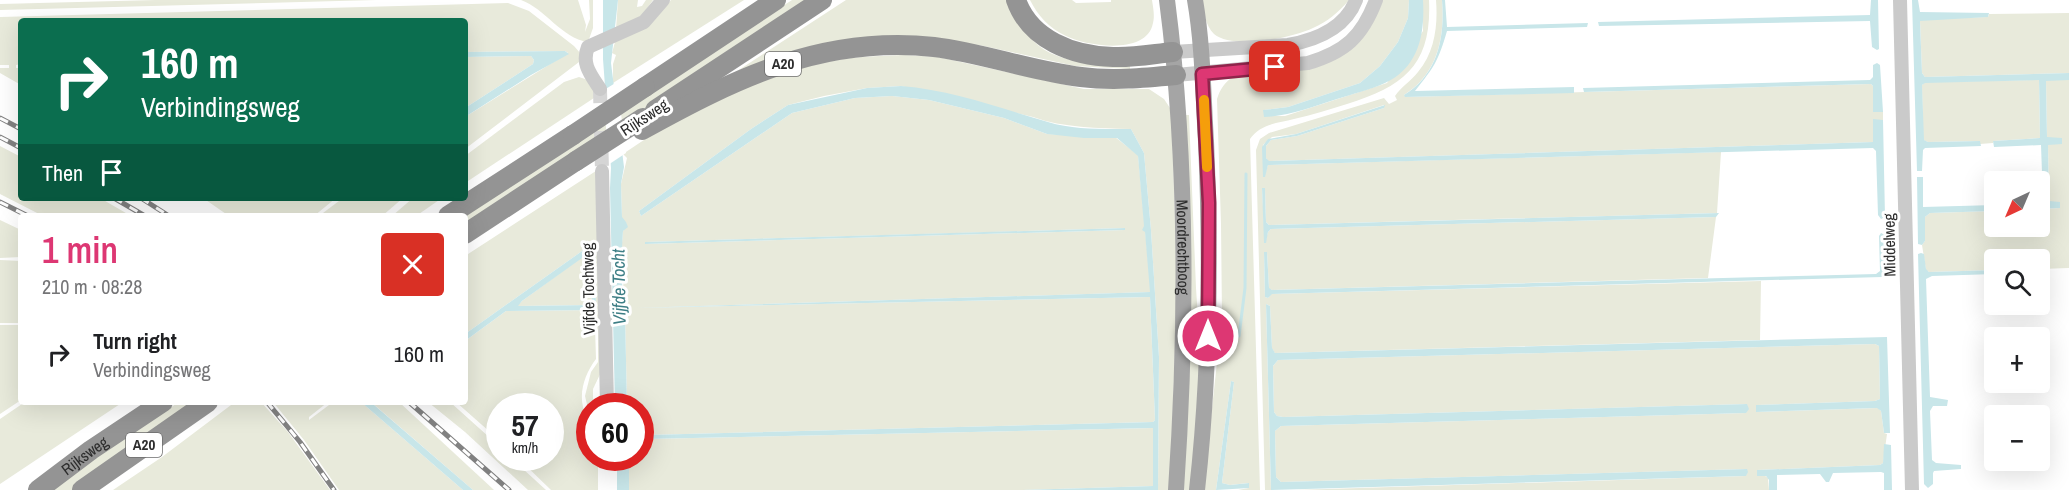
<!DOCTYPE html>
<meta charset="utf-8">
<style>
:root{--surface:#fff;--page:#f2f2f2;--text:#202124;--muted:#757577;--accent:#dd3773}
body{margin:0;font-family:"Archivo Narrow",sans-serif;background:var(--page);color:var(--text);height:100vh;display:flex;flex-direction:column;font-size:22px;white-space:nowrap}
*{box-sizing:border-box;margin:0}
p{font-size:20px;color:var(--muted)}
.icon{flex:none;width:33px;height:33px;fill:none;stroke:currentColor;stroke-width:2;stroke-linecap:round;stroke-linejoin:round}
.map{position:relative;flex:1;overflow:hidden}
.panel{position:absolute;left:18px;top:213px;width:450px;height:192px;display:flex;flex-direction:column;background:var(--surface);border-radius:6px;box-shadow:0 6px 24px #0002}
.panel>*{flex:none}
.top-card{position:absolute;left:18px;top:18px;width:450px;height:183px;border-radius:6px;box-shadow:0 6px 24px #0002;background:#0b6e4f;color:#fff;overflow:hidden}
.needle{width:39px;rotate:224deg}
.controls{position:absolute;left:1984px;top:171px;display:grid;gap:12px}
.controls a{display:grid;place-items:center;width:66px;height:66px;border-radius:6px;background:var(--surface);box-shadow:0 6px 24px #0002;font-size:30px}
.speed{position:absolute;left:486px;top:393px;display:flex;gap:12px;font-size:30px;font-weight:700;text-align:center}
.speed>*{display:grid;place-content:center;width:78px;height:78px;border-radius:50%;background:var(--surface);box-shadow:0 6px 24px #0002;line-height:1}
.speed small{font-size:15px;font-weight:400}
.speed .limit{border:9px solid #d22;background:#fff;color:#111}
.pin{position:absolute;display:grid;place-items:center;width:51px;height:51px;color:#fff;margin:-26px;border-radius:12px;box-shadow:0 3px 9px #0006}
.me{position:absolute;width:66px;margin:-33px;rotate:0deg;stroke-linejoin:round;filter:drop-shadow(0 0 4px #0008)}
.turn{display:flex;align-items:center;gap:21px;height:126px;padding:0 24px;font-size:27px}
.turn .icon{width:78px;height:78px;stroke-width:2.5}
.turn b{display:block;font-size:42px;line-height:51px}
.then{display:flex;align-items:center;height:57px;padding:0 24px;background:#0003;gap:12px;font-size:22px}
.round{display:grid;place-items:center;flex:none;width:63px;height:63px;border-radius:6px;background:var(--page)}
.summary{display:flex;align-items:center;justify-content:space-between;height:102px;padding:0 24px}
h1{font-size:36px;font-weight:600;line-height:45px;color:var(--accent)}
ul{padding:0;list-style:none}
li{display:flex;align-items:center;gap:18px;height:78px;padding:0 24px}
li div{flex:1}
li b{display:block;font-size:22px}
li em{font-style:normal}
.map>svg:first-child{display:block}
</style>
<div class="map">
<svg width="2069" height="490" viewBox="0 0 2069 490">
<rect width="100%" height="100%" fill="#fff"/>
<!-- green -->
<g fill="#e8eadb" fill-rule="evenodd">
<path d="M156 0H377L0 10V4Z"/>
<path d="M521 0H578L586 25 585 32 590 19 589 0H593V28L588 42C561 38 546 9 521 0Z"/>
<path d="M618 0H638L637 7 642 6 646 0H653L638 21 616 29Z"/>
<path d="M671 0H744L613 83V64L616 55 612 53 615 42 662 9Z"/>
<path d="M792 0H811L465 226V216Z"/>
<path d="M846 0H1007C1014 12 1021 25 1029 36 1053 66 1097 63 1130 64V69L1075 66 979 45 927 43 725 79Z"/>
<path d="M1030 0H1072L1076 3 1111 2V0H1152C1153 7 1155 16 1153 23 1147 56 1086 46 1066 36 1049 28 1038 16 1030 0Z"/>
<path d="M1202 0H1349C1339 12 1327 22 1313 28 1292 38 1233 50 1214 34 1205 25 1204 12 1202 0Z"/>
<path d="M1380 0H1409L1408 18 1398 42 1380 66 1360 83 1288 107 1264 110V116H1285L1387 83 1423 31V0H1429C1432 64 1405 86 1347 104 1330 109 1312 115 1294 119 1278 123 1260 124 1250 139L1260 490H1238L1249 488 1248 483 1230 485 1222 483 1234 382 1231 381 1216 490H1203L1222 317 1221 224 1217 99C1220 89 1225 82 1234 76L1321 64Z"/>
<path d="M1436 0H1442C1445 36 1438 74 1404 95L1407 97 1871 84 1873 86V112H1883V120H1873V142L1268 161 1266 158V146L1271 140 1297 136 1384 108V105L1296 134 1272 137 1263 145 1264 177 1268 165 1721 152 1717 213 1269 225 1266 222 1265 189H1262L1265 243 1268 232 1271 229 1716 217 1708 278 1272 290 1269 289 1267 252 1264 253 1265 297 1268 298 1271 294 1761 281 1760 340 1275 353 1272 349 1270 306 1266 304 1271 490H1265L1256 150 1260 139 1269 133 1384 98 1389 104 1397 100 1395 96C1401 87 1411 81 1418 72 1435 52 1438 25 1436 0Z"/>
<path d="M508 3 529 11 574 46 581 54 579 62 465 149V117L568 53 565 51 465 52V21H21V64L16 65V68H21V85L0 73V68H9V65H0V17Z"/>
<path d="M2069 13V73L1925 77 1922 73 1920 21 1922 19 1988 17 1989 14Z"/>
<path d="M905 55 938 57 1084 89H1149L1164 99 1170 108 1172 119 1177 293 1170 490H1158L1159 357 1151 230 1144 153 1131 129C1097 128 1064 128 1033 117L901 86 867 88 824 96 788 105 751 129 639 211 641 216 792 113 855 98 892 96 929 100 1004 118 1047 134 1115 137 1138 155 1151 292 635 308 1150 297 1155 420 1153 422 646 435V439L1154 428 1153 486 1022 490H629V458H640V406H627L625 313 628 309 624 305 622 243 623 231 627 225 622 218 621 184 627 158 623 154C685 110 762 73 837 60 859 56 882 56 905 55ZM1125 228V230L645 244 646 242Z"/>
<path d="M531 56 534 60 533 64 465 108V57Z"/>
<path d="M579 77 588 80 597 96 465 183V156L564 82Z"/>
<path d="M2039 80 2040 138 1993 141V143L1980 144V141L1928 142 1923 140 1922 85 1925 82Z"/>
<path d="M2046 80H2069V268L2040 269V260H1995V270L1929 272 1926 270 1922 245 1925 241V217L1930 213 1995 211V226H2040V209L2060 208 2049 202 2048 145 2062 138H2047Z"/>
<path d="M1184 115H1189L1196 288 1202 380 1191 490H1182Z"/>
<path d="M0 146 21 157V198H100L131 216H43L0 194Z"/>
<path d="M599 169 604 366 593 389V406H590L589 413 585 396 591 372 598 362V330L595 327 596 359C586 372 579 390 583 407 584 412 588 415 589 420 592 431 589 446 590 458H598V490H551L518 458H550V406H500L499 440 456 402H465V341L506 311 596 310 595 246 592 244 465 334V256Z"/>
<path d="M203 198H336L314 216H229Z"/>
<path d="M343 198H403L382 216H319Z"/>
<path d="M413 198H442L416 216H392Z"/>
<path d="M0 220 21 230V257L0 258Z"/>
<path d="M589 252 592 301 591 305 517 306 522 301Z"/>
<path d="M0 260 21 261V323H0Z"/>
<path d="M0 325H21V400L0 414Z"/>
<path d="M1875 344 1879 346 1880 399 1875 401 1756 405 1757 412 1878 408 1881 411 1884 433 1887 434 1883 463 1880 465 1757 470 1768 478 1769 490H1296L1746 476 1747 469 1281 482 1276 477 1275 431 1281 426 1746 413 1747 404 1283 417 1277 416 1274 412 1273 366 1278 360Z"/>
<path d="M25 402H123L0 484V419Z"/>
<path d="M179 402H196L72 490H51L91 460Z"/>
<path d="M235 402H261L288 432 330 490H113L162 457Z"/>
<path d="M273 402H328L309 417V420L333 402H361L463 490H339L304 440Z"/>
<path d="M371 402H399L494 490H473Z"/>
<path d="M428 402H450L499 446 500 458H511L546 490H528L465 432Z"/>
</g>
<!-- water -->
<g fill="#c8e6e9" fill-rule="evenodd">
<path d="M603 0H618L611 63 624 167 621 184 622 217 626 222 628 227 623 231C622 247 619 298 628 309L625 313 627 406H615L610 188 611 168 603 59Z"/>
<path d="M1409 0H1423C1425 34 1419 67 1385 83 1370 90 1352 94 1337 99 1312 107 1290 116 1264 117L1263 110 1288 107 1360 83 1380 66 1398 42 1408 18Z"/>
<path d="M1442 0H1445L1447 27 1588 23 1587 27 1447 31C1438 62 1434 67 1415 91L1574 87V93L1405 97 1404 95C1438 74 1445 37 1442 0Z"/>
<path d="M1871 0H1878L1879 49 1877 50 1872 47 1870 21 1599 26 1598 22 1870 15Z"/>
<path d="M1912 0H1918L1920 12 1989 13 1988 17 1920 21 1922 73 1925 77 2069 73V80L2046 81 2047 137 2062 138V144L2048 145 2049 201 2060 202V208L2040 209V202H2043L2041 145 1994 147 1993 141 2040 138 2039 80 1925 83 1922 85 1924 140 1928 142 1980 141 1981 146 1925 148 1923 150 1922 171H1917Z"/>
<path d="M565 51 569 54 531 75 465 117V108L533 64 534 60 531 56 465 57V52Z"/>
<path d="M1877 63 1880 65 1883 112H1873V86L1871 84 1584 92 1583 88 1870 80 1873 77V65Z"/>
<path d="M901 86C952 90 999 108 1048 122 1074 130 1104 129 1131 129L1144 153 1151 230 1159 357 1158 490H1022L1153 486V428L645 439 646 435 1153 422 1155 420 1150 297 635 308 1150 292 1145 232 1142 230 1144 226 1138 156 1117 138H1084L1047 134 1004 118 929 100 892 96 855 98 792 113 641 216 639 211 751 129 788 105 867 88Z"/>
<path d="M1385 105 1384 108 1297 136 1271 140 1266 146V158L1269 161 1873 142V119L1883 120 1885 217 1881 219 1878 215 1876 151 1873 148 1268 165 1265 177H1263L1262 147 1268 139 1296 134Z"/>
<path d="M1917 177H1923V207L1995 205V211L1930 213 1925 217V241L1922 245 1918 244Z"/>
<path d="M1262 188H1265L1266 222 1269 225 1719 213 1716 217 1271 229 1268 232 1266 243H1264Z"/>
<path d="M1125 228V230L645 244V242Z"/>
<path d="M1881 233 1885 235 1886 273 1882 277 1272 294 1268 298 1265 297 1264 252H1267L1269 288 1272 290 1876 274 1880 271 1879 236Z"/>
<path d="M592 244 595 246 596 310 506 311 465 341V334ZM589 253 592 301 591 305 518 306 522 301Z"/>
<path d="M1921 253 1924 254 1926 269 1929 272 1995 270V274L1932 276 1926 279 1930 397 1948 400 1947 406H1933L1930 411 1932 460 1936 463 1961 465V469L1934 471 1933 473V484L1928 488 1924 484 1918 254Z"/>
<path d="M1266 304 1270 306 1272 348 1275 353 1887 337 1890 433H1884L1881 411 1877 408 1756 412V405L1875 401 1880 399 1879 346 1875 344 1278 360 1273 366 1274 412 1277 416 1283 417 1747 404 1749 409 1746 413 1281 426 1275 431 1276 477 1281 482 1747 469 1748 472 1746 476 1271 490Z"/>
<path d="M1231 381 1234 382 1222 483 1230 485 1249 483V488L1216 490Z"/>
<path d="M361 402H371L373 404 473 490H463Z"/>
<path d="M1884 444 1891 445 1892 490H1884V473L1881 472 1833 473 1829 482H1826L1820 474 1777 475V490H1769V480L1766 476H1757V470L1880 465 1883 463Z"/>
<rect x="617" y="458" width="12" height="32"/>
</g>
<!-- pier -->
<path fill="#fff" d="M617 82 626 153 608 165 604 90Z"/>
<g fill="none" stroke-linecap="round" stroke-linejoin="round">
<!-- stream -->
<path stroke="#c8e6e9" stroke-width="3" d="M1239 336 1245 288 1246 174"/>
<!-- minor-tunnel -->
<path stroke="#d5d5d5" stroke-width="14" stroke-dasharray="14 7" stroke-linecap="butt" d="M600 89 602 171"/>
<!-- minor -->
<g stroke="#cacaca" stroke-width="14">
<path d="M1900 0 1912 490"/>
<path d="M1173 52 1288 45C1316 40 1345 29 1356 0"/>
<path d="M1176 75 1308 63C1345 52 1362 37 1376 0"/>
<path d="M600 89C591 75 581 64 588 47L644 22 663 0"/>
<path d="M602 171 607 406"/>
</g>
<!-- major -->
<g stroke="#a5a5a5" stroke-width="16">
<path id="s1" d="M1167 0C1188 162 1187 327 1176 490"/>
<path d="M1195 0C1203 46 1203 94 1206 141 1211 257 1210 374 1197 490"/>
</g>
<!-- highway -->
<g stroke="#949494" stroke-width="20">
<path d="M1016 0C1030 40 1073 56 1113 57 1133 58 1153 54 1173 52"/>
<path d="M645 87 776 0"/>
<path d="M655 110 822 0"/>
<path d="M642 130C736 78 823 35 934 47 983 53 1031 71 1081 77 1112 81 1144 78 1176 75"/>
<path d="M448 216 573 135"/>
<path d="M465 234 576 161"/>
<path id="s2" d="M38 490 91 450 163 402"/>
<path d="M82 490 208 402"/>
</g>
<!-- rail casing -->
<g stroke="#828282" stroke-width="5">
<g id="rail">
<path d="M0 118 21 129"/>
<path d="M0 137 21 148"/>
<path d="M114 198 145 216"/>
<path d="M141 198 169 216"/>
<path d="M0 202 28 216"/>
<path d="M267 402 300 442 334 490"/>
<path d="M409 402 509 490"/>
</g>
</g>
<!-- rail -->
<use href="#rail" stroke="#fff" stroke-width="3" stroke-dasharray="9" stroke-linecap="butt"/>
<!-- highway-bridge -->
<g stroke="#949494" stroke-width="20">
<path d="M573 135 645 87"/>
<path d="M576 161 643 118"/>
</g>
</g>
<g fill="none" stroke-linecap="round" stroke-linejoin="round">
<!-- route casing -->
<g stroke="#90244b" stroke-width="15">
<path id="route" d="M1208 336 1209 203 1202 74 1275 67"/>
</g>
<!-- route -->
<use href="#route" stroke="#dd3773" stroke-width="10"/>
<!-- slow -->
<path stroke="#f59e0b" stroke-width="10" d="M1204 100 1207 167"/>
</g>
<g text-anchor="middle" stroke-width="6" stroke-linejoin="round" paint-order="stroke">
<!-- shield labels -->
<g fill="#fff" stroke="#6c6c6c" stroke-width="1.5">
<rect x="765" y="52" width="36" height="24" rx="4.5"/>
<rect x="126" y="433" width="36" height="24" rx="4.5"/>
</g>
<g font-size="15" font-weight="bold" fill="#2d2d2d">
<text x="783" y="69">A20</text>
<text x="144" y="450">A20</text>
</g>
<!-- street labels -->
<g font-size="16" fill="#2d2d2d" stroke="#fff">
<text transform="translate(644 117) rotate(-33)" y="6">Rijksweg</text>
<text transform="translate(1889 245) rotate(-91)" y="6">Middelweg</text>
<text dy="6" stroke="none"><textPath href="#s1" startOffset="248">Moordrechtboog</textPath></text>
<text transform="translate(588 289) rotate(-91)" y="6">Vijfde Tochtweg</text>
<text dy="6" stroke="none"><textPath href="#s2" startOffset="58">Rijksweg</textPath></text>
</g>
<!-- water labels -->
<g font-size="18" font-style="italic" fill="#3d7e85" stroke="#fff">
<text transform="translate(619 287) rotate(-91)" y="6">Vijfde Tocht</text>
</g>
</g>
</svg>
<div class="controls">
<a><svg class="needle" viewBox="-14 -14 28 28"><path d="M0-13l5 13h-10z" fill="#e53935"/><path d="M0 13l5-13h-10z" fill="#757577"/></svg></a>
<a><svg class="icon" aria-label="search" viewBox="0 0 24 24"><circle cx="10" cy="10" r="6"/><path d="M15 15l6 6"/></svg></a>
<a>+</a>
<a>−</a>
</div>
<div class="speed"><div>57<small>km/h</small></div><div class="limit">60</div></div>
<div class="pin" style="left:1275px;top:67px;background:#d93025"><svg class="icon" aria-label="arrive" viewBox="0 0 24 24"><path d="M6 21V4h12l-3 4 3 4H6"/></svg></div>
<svg class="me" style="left:1208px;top:336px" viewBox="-20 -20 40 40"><circle r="17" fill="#dd3773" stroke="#fff" stroke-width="3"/><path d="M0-11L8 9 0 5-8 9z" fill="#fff"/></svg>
<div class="top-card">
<div class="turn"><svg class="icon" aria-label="right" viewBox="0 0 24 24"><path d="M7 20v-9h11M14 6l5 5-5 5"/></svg><div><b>160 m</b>Verbindingsweg</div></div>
<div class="then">Then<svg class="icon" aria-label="arrive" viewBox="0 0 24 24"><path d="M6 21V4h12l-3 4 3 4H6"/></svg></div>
</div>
<section class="panel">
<div class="summary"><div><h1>1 min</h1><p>210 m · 08:28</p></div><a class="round" style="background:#d93025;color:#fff"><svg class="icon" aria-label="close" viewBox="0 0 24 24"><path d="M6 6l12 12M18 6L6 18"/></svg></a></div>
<ul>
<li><svg class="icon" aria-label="right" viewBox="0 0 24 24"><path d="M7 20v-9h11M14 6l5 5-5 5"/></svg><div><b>Turn right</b><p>Verbindingsweg</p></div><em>160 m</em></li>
</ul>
</section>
</div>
